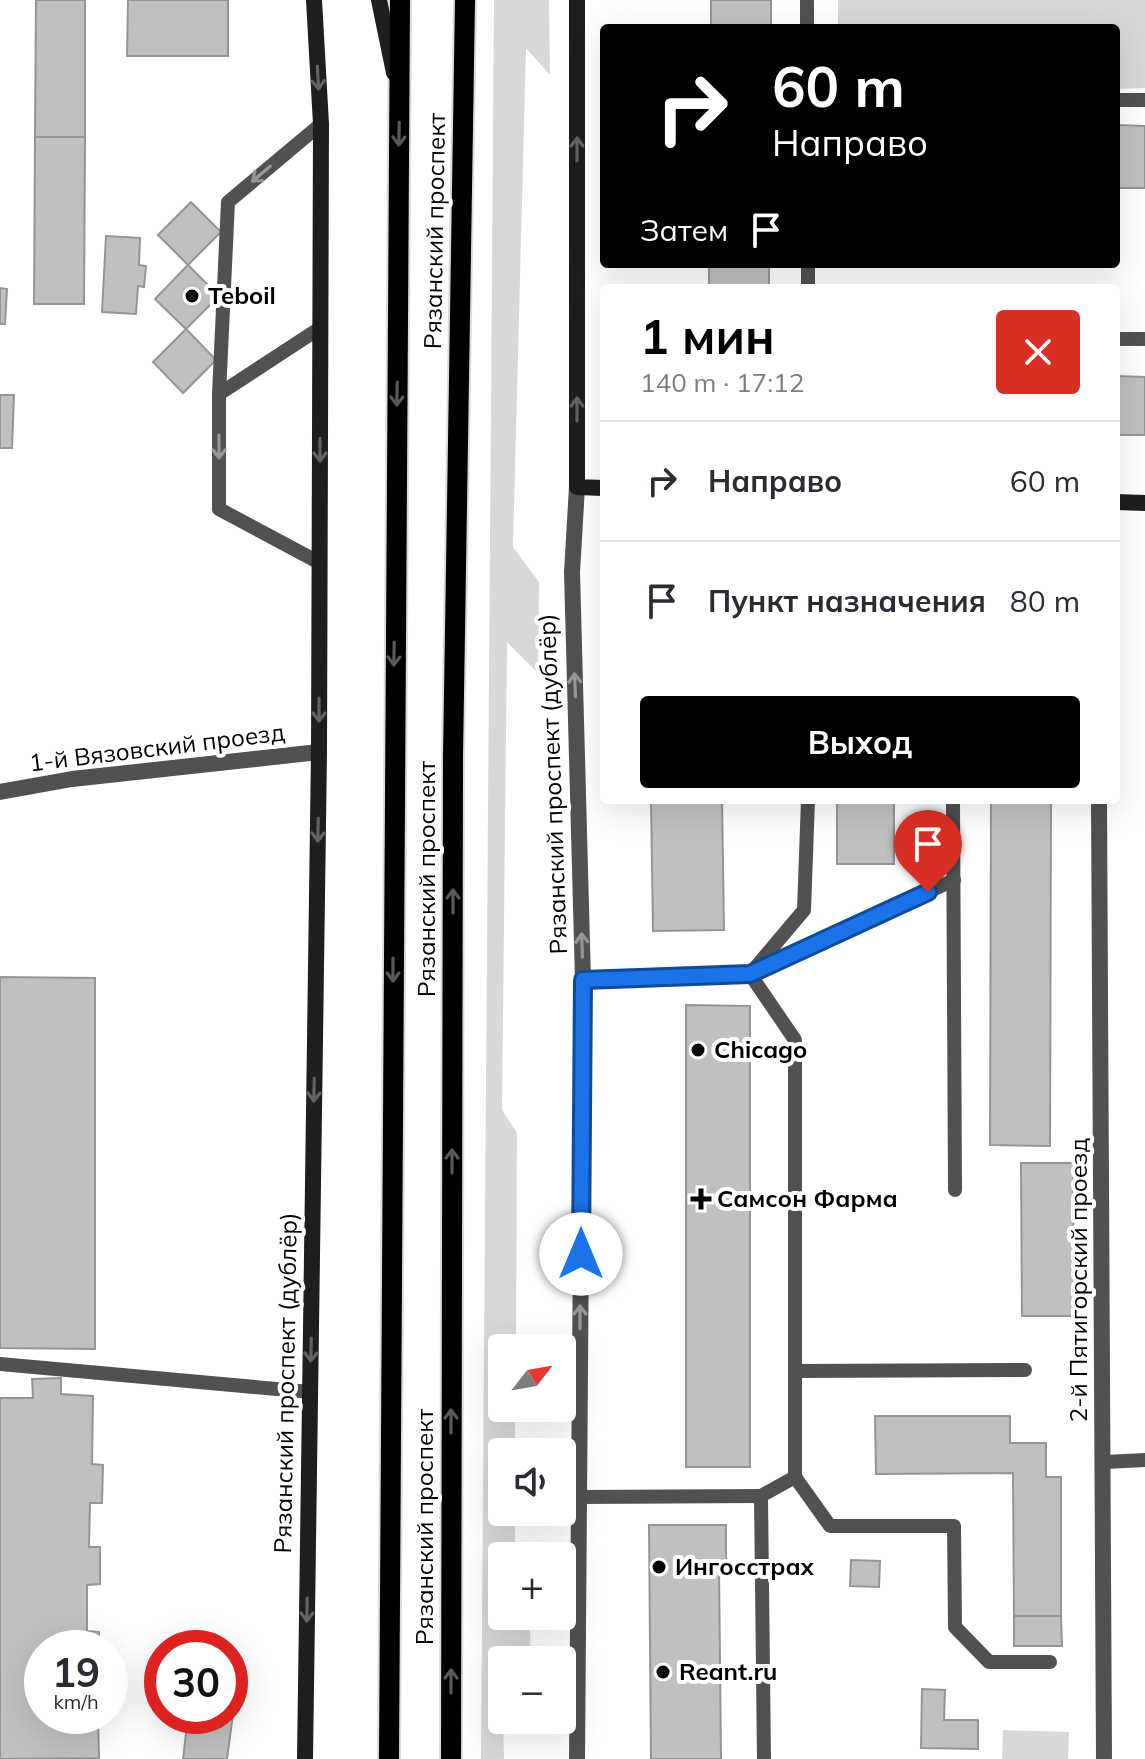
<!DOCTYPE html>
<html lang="ru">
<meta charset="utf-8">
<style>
:root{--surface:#fff;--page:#f7f7f7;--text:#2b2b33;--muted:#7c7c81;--line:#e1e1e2;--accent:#000}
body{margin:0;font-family:Mulish,sans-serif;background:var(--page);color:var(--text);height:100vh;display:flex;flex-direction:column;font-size:30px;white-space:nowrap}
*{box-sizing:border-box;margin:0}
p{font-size:26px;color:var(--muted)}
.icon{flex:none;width:44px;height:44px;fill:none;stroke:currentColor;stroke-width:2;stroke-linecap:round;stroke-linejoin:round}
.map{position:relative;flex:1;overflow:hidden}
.panel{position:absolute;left:600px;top:284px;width:520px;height:520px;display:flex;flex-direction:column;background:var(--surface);border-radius:8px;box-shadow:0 8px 32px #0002}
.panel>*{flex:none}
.top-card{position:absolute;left:600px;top:24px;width:520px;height:244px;border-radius:8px;box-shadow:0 8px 32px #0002;background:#000;color:#fff;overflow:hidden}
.needle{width:52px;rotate:59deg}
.buttons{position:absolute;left:488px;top:1334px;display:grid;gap:16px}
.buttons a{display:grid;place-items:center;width:88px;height:88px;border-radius:8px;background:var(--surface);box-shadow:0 8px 32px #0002;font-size:40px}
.speed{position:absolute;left:24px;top:1630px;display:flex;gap:16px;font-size:40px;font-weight:700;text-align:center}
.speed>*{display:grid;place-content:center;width:104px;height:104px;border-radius:50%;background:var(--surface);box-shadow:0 8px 32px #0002;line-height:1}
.speed small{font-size:20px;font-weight:400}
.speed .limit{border:12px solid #d22;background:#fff;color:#111}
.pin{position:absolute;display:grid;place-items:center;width:68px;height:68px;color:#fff;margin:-82px -34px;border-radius:50% 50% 50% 0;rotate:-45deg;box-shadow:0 0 8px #0007}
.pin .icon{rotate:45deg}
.me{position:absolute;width:88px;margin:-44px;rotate:0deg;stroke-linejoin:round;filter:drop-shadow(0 0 6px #0008)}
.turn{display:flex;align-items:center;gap:28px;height:168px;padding:0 40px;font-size:36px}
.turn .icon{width:104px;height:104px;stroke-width:2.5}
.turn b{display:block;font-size:56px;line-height:68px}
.then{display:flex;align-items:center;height:76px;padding:0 40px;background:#0003;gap:16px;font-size:30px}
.round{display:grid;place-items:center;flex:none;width:84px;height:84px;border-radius:8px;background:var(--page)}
.head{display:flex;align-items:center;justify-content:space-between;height:136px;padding:0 40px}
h1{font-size:48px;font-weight:700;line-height:60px;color:var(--accent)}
.button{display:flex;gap:16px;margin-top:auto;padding:16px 40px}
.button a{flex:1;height:92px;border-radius:8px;background:var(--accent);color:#fff;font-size:32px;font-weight:700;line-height:92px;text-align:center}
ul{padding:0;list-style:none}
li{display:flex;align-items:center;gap:24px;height:120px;padding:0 40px;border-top:2px solid var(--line)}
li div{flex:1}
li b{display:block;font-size:30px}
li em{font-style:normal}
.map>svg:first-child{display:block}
</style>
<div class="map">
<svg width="1145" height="1759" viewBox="0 0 1145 1759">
<rect width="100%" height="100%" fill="#fff"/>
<!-- green -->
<g fill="#d8d8d8">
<path d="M494 0H549L550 75 526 48 513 547 539 582 538 673 507 642 502 1110 517 1133 516 1348H502V1408H515V1452H502V1512H515V1556H502V1616H515L530 1631 531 1660H502L504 1759H481Z"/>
<path d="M838 0H1145V88L1116 89V28H838Z"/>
<path d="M1003 1730 1069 1732 1068 1759H1002Z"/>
</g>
<!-- building -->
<g fill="#c0c0c0" stroke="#959595" stroke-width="2">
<path d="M36 0H85V137H35Z"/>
<path d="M128 0H228V56H127Z"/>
<rect x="711" y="0" width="60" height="28"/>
<path d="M1116 125 1145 126V188H1116Z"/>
<path d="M35 137H85L84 304H34Z"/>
<path d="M191 202 221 232 188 265 158 235Z"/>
<path d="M106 236 140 238 139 265 146 266 144 287 138 286 136 314 102 312Z"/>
<rect x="709" y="264" width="60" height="24"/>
<path d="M188 265 219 296 186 329 155 299Z"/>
<path d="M0 288 7 289 5 324H0Z"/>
<path d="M186 329 216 360 183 393 153 362Z"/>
<path d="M1116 376 1145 377V435H1116Z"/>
<path d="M0 395H14L12 448H0Z"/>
<path d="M651 800H722L724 930 653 931Z"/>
<rect x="837" y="800" width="57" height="64"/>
<path d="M991 800H1051L1050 1146 990 1145Z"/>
<path d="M0 977 95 978V1349L0 1348Z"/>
<path d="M686 1005 750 1006V1467H686Z"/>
<path d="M1021 1163H1073L1074 1316H1022Z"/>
<path d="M61 1378V1394L93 1396 92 1464 103 1465 102 1503H90L89 1547H100V1584L87 1585V1631L99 1632V1648H42V1716H98L99 1758 0 1759V1398H33L32 1379Z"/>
<path d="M875 1416H1010V1443H1046V1477H1061V1616H1014L1013 1473 876 1474Z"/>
<path d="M649 1525H726V1567H719L721 1759H651Z"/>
<path d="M851 1560 880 1561 879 1587 850 1586Z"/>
<path d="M1014 1616H1061L1062 1646H1014Z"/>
<path d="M230 1683 237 1684 227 1759H183L188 1716H230Z"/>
<path d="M922 1689 945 1690 944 1720H978V1749L921 1748Z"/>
</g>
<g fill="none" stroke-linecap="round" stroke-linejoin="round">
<!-- primary casing -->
<g stroke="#dbdbdb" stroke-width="24">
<g id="primary">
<path d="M389 1759 400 0"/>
<path d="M451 1759 453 757 465 0"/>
</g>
</g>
<!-- lane -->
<g stroke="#515151" stroke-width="14">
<path d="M807 0V28"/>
<path d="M1116 100H1145"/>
<path d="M808 264V288"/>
<path d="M1116 339H1145"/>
<path d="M219 394 320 328"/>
<path d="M320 563 219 509V394L228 202 321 124"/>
<path d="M953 800 955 1190"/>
<path d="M583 980 750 974 954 880"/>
<path d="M0 1364 310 1392"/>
<path d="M795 1371 1025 1370"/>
<path d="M1105 1462 1145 1460"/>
<path d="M795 1477 830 1526H954L955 1627 989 1662H1050"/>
<path d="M579 1497 761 1496"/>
<path d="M764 1759 761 1496 795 1477V1040L750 974 804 910 808 800"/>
</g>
<!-- street -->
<g stroke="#515151" stroke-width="16">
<path d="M577 487 572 572 583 980 577 1759"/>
<path d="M0 792 72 779 319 752"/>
<path d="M1099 800 1104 1759"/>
</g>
<!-- secondary -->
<g stroke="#1e1e1e" stroke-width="16">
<path d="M379 0 394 73"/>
<path d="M577 0V487L604 488"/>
<path d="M1116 502 1145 503"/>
<path d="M305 1759 319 752 321 124 314 0"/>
</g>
<!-- primary -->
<use href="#primary" stroke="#000" stroke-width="20"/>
</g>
<!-- one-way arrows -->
<defs><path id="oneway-shaft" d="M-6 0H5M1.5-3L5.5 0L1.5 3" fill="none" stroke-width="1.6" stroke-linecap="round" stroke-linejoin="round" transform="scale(2)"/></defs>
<g stroke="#626262">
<use href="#oneway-shaft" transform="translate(318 78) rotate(87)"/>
<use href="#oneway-shaft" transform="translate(577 149) rotate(-90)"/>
<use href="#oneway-shaft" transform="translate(577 409) rotate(-90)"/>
<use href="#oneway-shaft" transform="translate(320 450) rotate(90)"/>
<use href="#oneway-shaft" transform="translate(319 710) rotate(90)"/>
<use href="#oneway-shaft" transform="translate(318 830) rotate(91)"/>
<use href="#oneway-shaft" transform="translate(314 1090) rotate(91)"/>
<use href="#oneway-shaft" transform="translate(311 1350) rotate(91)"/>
<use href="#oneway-shaft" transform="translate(307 1610) rotate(91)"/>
</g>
<g stroke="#595959">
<use href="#oneway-shaft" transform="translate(399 134) rotate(91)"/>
<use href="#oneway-shaft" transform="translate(397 394) rotate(91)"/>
<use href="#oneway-shaft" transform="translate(394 654) rotate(91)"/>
<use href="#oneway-shaft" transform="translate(453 901) rotate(-90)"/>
<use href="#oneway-shaft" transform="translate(393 970) rotate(90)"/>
<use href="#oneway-shaft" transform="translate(452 1161) rotate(-90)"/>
<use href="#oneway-shaft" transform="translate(451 1421) rotate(-90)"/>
<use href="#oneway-shaft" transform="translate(451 1681) rotate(-90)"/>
</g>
<g stroke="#979797">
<use href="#oneway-shaft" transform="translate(261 174) rotate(140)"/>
<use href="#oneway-shaft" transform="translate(219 447) rotate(90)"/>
<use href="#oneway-shaft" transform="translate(575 685) rotate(-92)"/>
<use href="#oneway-shaft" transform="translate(582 945) rotate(-92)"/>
<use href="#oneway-shaft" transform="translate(580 1317) rotate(-90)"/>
</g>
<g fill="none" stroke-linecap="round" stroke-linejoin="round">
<!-- route casing -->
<g stroke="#114b97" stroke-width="20">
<path id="route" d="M581 1254 583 980 750 974 928 892"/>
</g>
<!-- route -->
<use href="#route" stroke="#1a73e8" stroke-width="14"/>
</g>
<!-- markers -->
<g fill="#000" stroke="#fff" stroke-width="3">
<circle cx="192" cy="296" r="8"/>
<circle cx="698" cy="1050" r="8"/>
<path d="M697 1187h8v8h8v8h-8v8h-8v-8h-8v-8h8z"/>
<circle cx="659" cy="1567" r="8"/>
<circle cx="663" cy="1672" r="8"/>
</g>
<g text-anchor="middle" stroke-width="8" stroke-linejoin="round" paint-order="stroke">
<!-- street labels -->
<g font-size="24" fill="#000" stroke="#fff">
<text transform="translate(435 231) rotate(-89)" y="8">Рязанский проспект</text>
<text transform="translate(157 748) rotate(-7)" y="8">1-й Вязовский проезд</text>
<text transform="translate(553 784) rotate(-92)" y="8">Рязанский проспект (дублёр)</text>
<text transform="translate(427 879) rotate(-90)" y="8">Рязанский проспект</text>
<text transform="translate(1079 1280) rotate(-90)" y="8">2-й Пятигорский проезд</text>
<text transform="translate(286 1383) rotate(-89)" y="8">Рязанский проспект (дублёр)</text>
<text transform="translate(425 1527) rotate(-90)" y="8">Рязанский проспект</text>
</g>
<!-- poi labels -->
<g font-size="24" font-weight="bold" fill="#000" stroke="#fff" text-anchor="start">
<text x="208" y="304">Teboil</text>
<text x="714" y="1058">Chicago</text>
<text x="717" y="1207">Самсон Фарма</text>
<text x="675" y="1575">Ингосстрах</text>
<text x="679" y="1680">Reant.ru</text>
</g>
</g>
</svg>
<div class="buttons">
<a><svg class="needle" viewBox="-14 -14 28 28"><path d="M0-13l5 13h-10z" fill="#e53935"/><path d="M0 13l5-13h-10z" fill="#7c7c81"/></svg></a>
<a><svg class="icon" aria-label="sound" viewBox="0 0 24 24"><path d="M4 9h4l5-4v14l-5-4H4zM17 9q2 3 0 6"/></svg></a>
<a>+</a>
<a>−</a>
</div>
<div class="speed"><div>19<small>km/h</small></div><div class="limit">30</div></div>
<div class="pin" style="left:928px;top:892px;background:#d93025"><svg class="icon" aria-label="arrive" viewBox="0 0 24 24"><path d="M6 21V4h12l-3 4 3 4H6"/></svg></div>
<svg class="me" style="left:581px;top:1254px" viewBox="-20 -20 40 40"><circle r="19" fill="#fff"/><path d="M0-13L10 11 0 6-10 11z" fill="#1a73e8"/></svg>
<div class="top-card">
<div class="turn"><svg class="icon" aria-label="right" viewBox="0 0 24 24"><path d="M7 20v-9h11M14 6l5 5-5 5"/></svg><div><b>60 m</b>Направо</div></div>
<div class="then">Затем<svg class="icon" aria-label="arrive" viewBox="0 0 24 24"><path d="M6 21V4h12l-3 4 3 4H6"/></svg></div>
</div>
<section class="panel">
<div class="head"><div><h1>1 мин</h1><p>140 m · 17:12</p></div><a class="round" style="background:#d93025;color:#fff"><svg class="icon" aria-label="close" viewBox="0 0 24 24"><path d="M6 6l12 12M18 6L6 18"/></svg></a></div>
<ul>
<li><svg class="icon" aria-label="right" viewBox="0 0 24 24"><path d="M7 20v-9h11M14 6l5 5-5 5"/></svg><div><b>Направо</b></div><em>60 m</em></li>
<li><svg class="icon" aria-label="arrive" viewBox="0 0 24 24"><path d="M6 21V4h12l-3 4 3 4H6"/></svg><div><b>Пункт назначения</b></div><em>80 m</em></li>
</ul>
<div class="button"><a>Выход</a></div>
</section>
</div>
